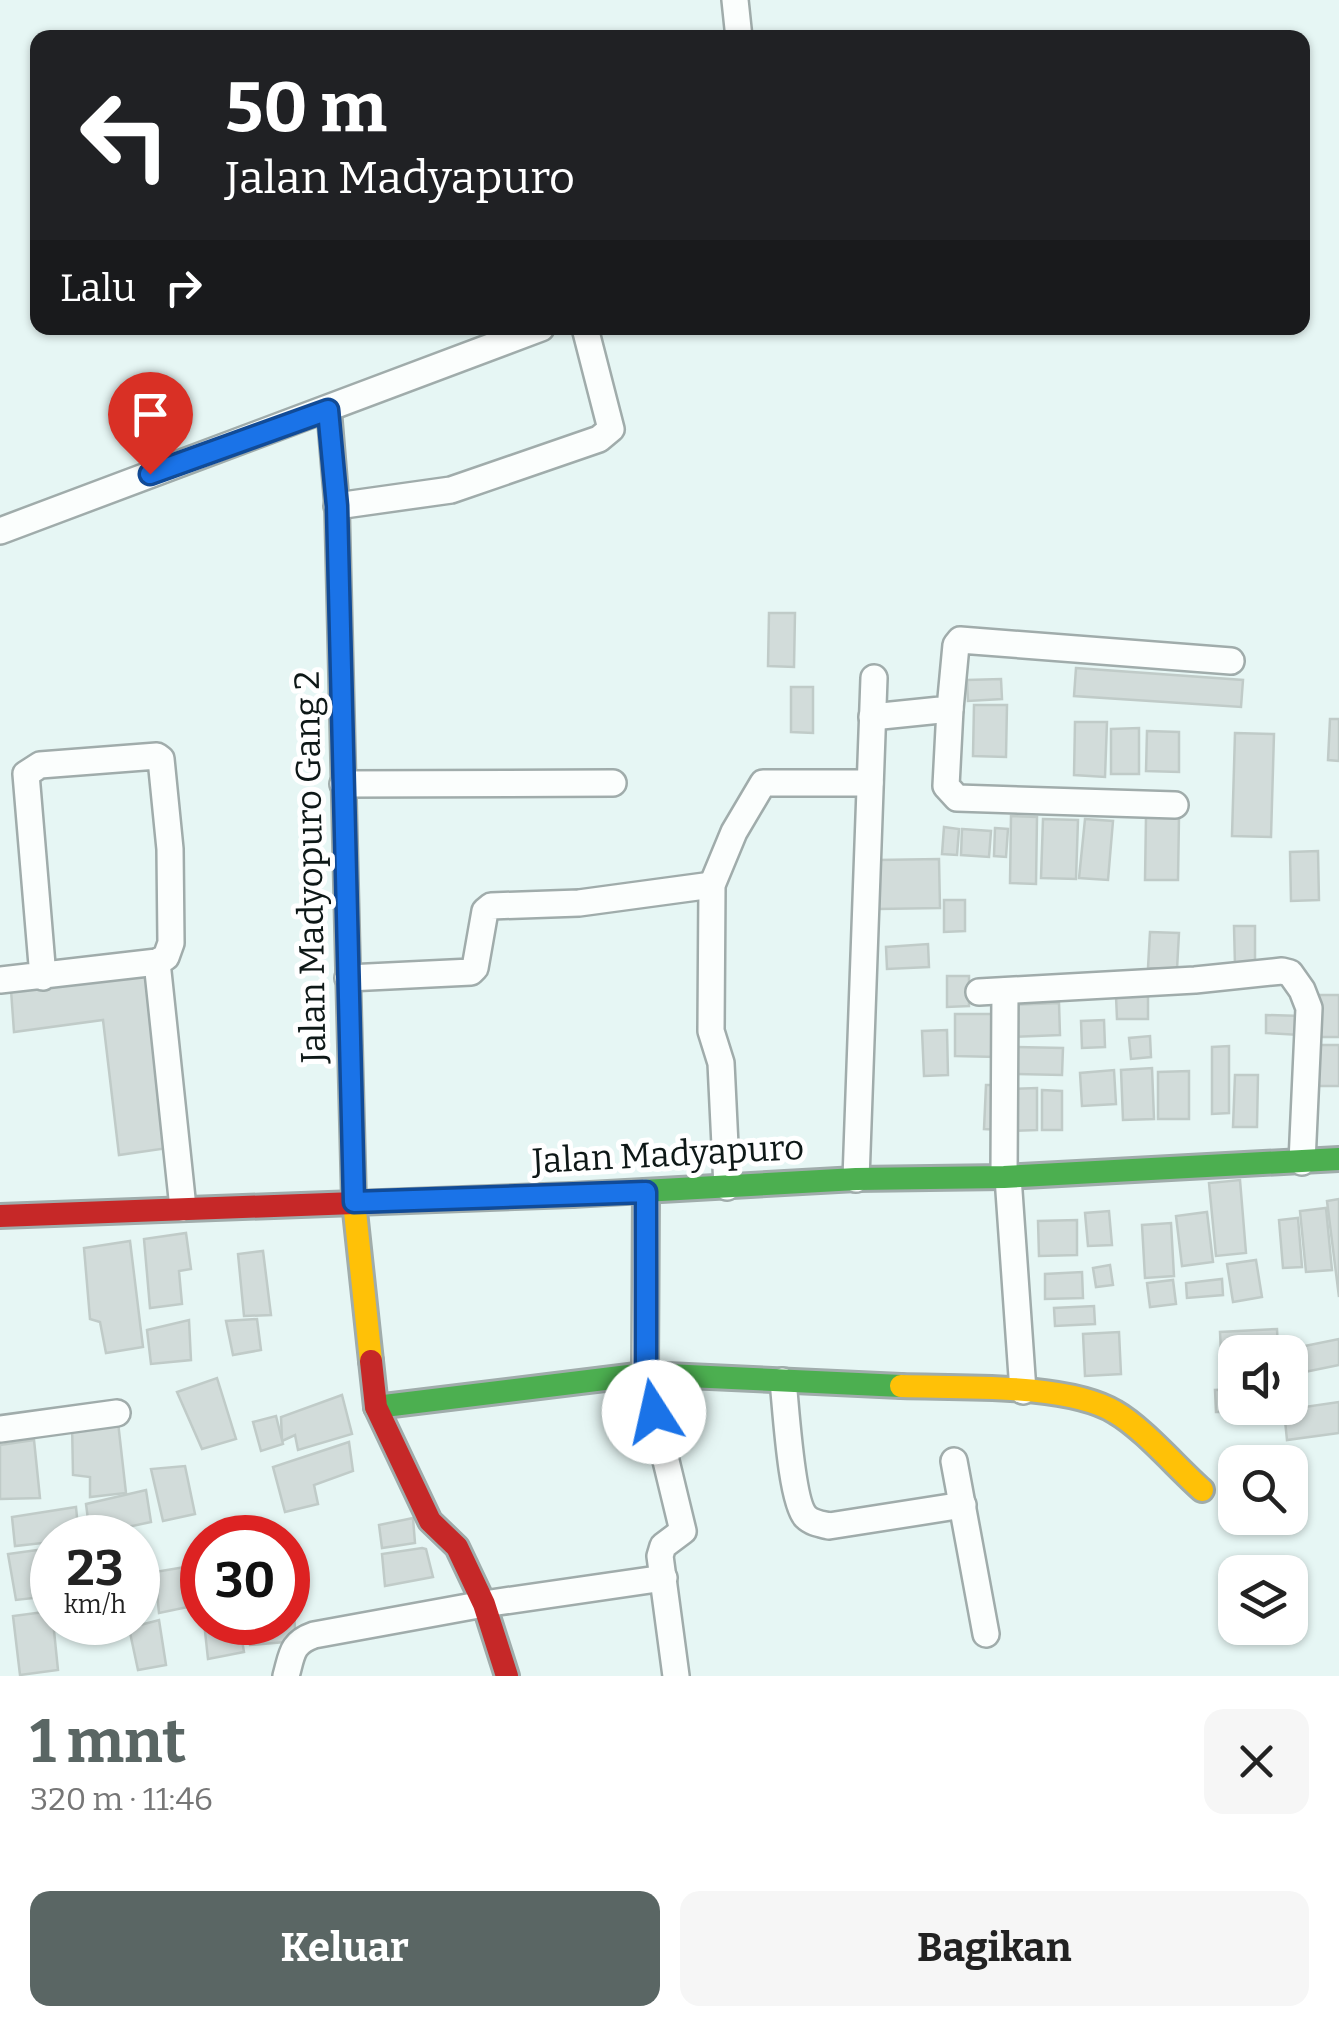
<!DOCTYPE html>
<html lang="id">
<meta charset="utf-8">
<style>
:root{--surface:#fff;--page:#f6f6f6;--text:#222;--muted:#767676;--accent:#5a6664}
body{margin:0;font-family:Bitter,serif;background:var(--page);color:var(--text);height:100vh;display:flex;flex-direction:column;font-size:38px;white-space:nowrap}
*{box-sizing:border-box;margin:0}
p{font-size:32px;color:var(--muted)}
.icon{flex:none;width:55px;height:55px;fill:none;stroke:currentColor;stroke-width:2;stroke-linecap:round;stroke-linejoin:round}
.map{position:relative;height:1676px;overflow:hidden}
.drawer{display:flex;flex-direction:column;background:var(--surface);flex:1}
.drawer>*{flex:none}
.hud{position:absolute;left:30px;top:30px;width:1280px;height:305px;border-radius:20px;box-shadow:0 2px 8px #0004;background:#202124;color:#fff;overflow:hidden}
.buttons{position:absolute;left:1218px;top:1335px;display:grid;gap:20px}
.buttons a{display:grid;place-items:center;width:90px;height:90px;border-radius:20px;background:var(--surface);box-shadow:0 2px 8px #0004;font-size:50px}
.speed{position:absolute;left:30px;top:1515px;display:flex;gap:20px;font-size:50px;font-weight:700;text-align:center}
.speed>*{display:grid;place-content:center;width:130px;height:130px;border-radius:50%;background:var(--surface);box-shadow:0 2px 8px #0004;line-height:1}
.speed small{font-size:25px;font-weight:400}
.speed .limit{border:15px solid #d22;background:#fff;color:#111}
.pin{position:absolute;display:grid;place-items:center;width:85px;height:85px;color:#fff;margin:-102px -42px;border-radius:50% 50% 50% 0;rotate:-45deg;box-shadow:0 0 10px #0007}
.pin .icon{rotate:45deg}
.me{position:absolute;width:110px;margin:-55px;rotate:350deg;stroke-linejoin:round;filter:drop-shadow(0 0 8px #0008)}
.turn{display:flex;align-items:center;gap:35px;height:210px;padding:0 30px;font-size:45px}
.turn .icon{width:130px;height:130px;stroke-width:2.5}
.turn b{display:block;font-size:70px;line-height:85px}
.then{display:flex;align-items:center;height:95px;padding:0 30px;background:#0003;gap:20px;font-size:38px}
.round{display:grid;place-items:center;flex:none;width:105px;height:105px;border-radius:20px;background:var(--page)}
.summary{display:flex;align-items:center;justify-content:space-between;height:170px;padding:0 30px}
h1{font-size:60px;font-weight:700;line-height:75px;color:var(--accent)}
.cta{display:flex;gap:20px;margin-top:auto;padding:20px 30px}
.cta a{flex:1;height:115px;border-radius:20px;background:var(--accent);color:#fff;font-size:40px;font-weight:700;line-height:115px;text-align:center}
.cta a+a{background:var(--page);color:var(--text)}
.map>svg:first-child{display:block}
</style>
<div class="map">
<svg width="1339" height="1676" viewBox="0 0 1339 1676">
<rect width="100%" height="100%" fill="#e6f6f4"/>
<!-- building -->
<g fill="#d2dcda" stroke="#c0cbc8" stroke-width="2.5">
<path d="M769 613H795L794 667 768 666Z"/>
<path d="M1076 668 1243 680 1241 707 1074 696Z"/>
<path d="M1001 679 1002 699 968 701 967 680Z"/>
<path d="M791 687H813V733L791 732Z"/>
<path d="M974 705H1007L1006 757 973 756Z"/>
<path d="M1330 719H1339V761L1328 760Z"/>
<path d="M1075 722H1107L1105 777 1074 775Z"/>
<path d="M1139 728V774H1111V729Z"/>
<path d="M1147 731 1179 732V772L1146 771Z"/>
<path d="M1235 733 1274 734 1271 837 1232 836Z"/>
<path d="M1011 816 1037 817 1036 884 1010 883Z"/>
<path d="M1146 817H1179L1178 880H1145Z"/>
<path d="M1043 819 1078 820 1076 879 1041 878Z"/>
<path d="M1085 819 1113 821 1108 880 1079 878Z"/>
<path d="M944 827 959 829 957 855 942 854Z"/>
<path d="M995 828 1008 829 1006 857 994 856Z"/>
<path d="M962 829 991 831 989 857 961 855Z"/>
<path d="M1318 851 1319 900 1291 901 1290 852Z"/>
<path d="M939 859 940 908 878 909 877 860Z"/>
<path d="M944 900H965V931L944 932Z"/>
<path d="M1234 926H1255V965L1235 966Z"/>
<path d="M1150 932 1179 933 1177 969 1148 968Z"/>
<path d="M928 944 929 967 887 969 886 947Z"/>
<path d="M147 969 168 1148 119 1155 103 1020 14 1032 11 990Z"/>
<path d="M947 976H969V1006L947 1007Z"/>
<path d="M1148 995V1019H1117L1116 996Z"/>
<rect x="1315" y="995" width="24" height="42"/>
<path d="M1059 1003 1060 1035 1011 1037 1009 1005Z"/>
<path d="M955 1014H997V1057L955 1056Z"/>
<path d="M1266 1015 1301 1016 1300 1035 1266 1033Z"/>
<path d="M1104 1020 1105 1047 1082 1048 1081 1021Z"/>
<path d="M947 1030 948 1075 924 1076 922 1031Z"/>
<path d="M1150 1036 1151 1057 1131 1059 1129 1038Z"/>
<rect x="1317" y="1045" width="22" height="41"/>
<path d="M1229 1046V1113L1212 1114V1047Z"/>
<path d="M1013 1047 1063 1048 1062 1075 1012 1074Z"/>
<path d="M1152 1068 1154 1119 1123 1120 1121 1070Z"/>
<path d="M1114 1070 1116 1104 1082 1106 1080 1073Z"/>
<path d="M1189 1071V1119H1158V1072Z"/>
<path d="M1235 1075H1258L1257 1127H1233Z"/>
<path d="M986 1085H1003L1001 1130 984 1129Z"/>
<path d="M1037 1088V1130L1010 1131V1089Z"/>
<path d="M1042 1090 1062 1091V1130H1042Z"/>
<path d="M1240 1180 1246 1253 1216 1256 1209 1183Z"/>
<path d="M1339 1199V1297L1327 1201Z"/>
<path d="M1326 1208 1332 1270 1306 1272 1300 1211Z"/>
<path d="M1109 1211 1112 1245 1088 1246 1085 1213Z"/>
<path d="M1207 1212 1213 1262 1182 1266 1176 1216Z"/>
<path d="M1298 1218 1302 1267 1283 1268 1279 1220Z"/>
<path d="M1077 1220V1255L1039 1256 1038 1221Z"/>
<path d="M1171 1223 1174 1276 1145 1278 1142 1225Z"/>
<path d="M186 1233 191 1269 179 1271 182 1304 150 1308 144 1239Z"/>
<path d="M130 1241 143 1347 106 1353 100 1322 90 1319 84 1248Z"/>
<path d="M263 1251 271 1315 244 1316 238 1254Z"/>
<path d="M1256 1260 1262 1297 1233 1302 1227 1264Z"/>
<path d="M1110 1265 1113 1285 1096 1287 1093 1268Z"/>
<path d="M1082 1272 1083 1298 1045 1299V1274Z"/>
<path d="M1222 1279 1223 1295 1187 1298 1186 1283Z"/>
<path d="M1173 1280 1176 1304 1150 1307 1147 1283Z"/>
<path d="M1094 1306 1095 1324 1055 1326 1054 1308Z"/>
<path d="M257 1319 261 1350 233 1355 226 1321Z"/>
<path d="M189 1320 191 1360 151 1364 147 1330Z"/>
<path d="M1277 1329 1278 1350 1221 1353 1220 1332Z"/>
<path d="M1119 1332 1121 1374 1085 1376 1083 1334Z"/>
<path d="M1339 1339V1365L1295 1374 1290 1349Z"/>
<path d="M217 1378 236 1439 202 1449 177 1392Z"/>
<path d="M1235 1389V1408H1264V1412H1216L1215 1390Z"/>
<path d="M342 1395 352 1434 298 1450 295 1435 282 1441 281 1417Z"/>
<path d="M1339 1402V1433L1287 1440 1284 1410Z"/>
<path d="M276 1416 283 1444 261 1451 253 1422Z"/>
<path d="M72 1422H118L126 1493 90 1497V1477L73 1475Z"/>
<path d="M34 1440 40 1498 0 1499V1445Z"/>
<path d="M349 1442 353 1471 314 1485 318 1504 285 1512 273 1467Z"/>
<path d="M185 1466 195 1514 163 1521 151 1469Z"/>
<path d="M146 1490 151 1522 90 1535 86 1504Z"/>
<path d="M76 1507 79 1538H52V1542L15 1546 12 1517Z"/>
<path d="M413 1518 415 1543 382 1548 379 1525Z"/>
<path d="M144 1540 151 1610 138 1612V1541Z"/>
<path d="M52 1548V1596L16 1600 8 1554Z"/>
<path d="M422 1548 426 1549 433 1577 385 1586 382 1554Z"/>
<path d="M197 1565 202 1604 159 1613 155 1572Z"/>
<path d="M288 1602H293L296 1641 250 1645 247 1622H288Z"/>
<path d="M52 1611 58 1670 20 1675 13 1616Z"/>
<path d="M159 1620 166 1665 138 1670 129 1628Z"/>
<path d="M204 1622H239L244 1652 208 1659Z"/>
</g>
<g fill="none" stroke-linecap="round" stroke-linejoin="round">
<!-- street casing -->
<g stroke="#a0acab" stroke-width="30">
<g id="street">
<path d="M735 0 739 38"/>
<path d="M337 506 451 490 599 439 611 429 585 328"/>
<path d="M0 531 541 328"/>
<path d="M950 709 946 786 957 798 1175 805"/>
<path d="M872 717 950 709 956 645 960 640 1231 661"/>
<path d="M343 784 613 783"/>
<path d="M157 962 183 1208"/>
<path d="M348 978 471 972 475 968 485 911 491 906 579 903 712 885"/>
<path d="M0 980 157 962 166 957 171 943 170 849 161 759 157 756 40 765 26 774 43 977"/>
<path d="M979 992 1195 980 1282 971 1290 973 1302 990 1309 1008 1302 1162"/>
<path d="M1004 1177 1005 991"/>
<path d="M1008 1177 1023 1391"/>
<path d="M856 1179 874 678"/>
<path d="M727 1187 721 1063 711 1031 712 885 734 832 763 783H870"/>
<path d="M646 1192 645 1374 683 1531 663 1546 660 1556 676 1676"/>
<path d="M783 1381C786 1407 791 1502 806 1517 812 1523 821 1524 829 1526L963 1505"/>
<path d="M0 1429 117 1413"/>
<path d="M954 1461 986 1634"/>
<path d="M286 1676C292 1655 291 1643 314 1635L484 1604 664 1578"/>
</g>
</g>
<!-- fast casing -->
<g stroke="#a0acab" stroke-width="28">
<g id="fast">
<path d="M572 1195 856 1179 1004 1177 1339 1159"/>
<path d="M376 1407 645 1374 901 1386"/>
</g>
</g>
<!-- slow casing -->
<g stroke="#a0acab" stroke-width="28">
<g id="slow">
<path d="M348 968 354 1202 371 1361"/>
<path d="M901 1386C959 1388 1067 1383 1115 1412 1143 1428 1177 1468 1202 1490"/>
</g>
</g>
<!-- jam casing -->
<g stroke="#a0acab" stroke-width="28">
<g id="jam">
<path d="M329 410 337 506 348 968"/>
<path d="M0 1216 572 1195"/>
<path d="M371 1361 376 1407 430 1521 457 1547 484 1604 507 1676"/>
</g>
</g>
<!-- street -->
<use href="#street" stroke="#fbfefd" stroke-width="25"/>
<!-- fast -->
<use href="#fast" stroke="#4caf50" stroke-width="22"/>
<!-- slow -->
<use href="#slow" stroke="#ffc107" stroke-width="22"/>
<!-- jam -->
<use href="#jam" stroke="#c62828" stroke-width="22"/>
</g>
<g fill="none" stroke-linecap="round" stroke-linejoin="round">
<!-- route casing -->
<g stroke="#114b97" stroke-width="25">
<path id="route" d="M150 474 328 410 337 506 354 1202 646 1192V1374L654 1412"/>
</g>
<!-- route -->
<use href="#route" stroke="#1a73e8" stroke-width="18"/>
</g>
<g text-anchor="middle" stroke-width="10" stroke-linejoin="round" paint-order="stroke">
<!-- street labels -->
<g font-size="35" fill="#0e1817" stroke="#fff">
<text transform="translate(310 867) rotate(-91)" y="12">Jalan Madyopuro Gang 2</text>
<text transform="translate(668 1154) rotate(-3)" y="12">Jalan Madyapuro</text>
</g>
</g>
</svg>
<div class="buttons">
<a><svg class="icon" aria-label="sound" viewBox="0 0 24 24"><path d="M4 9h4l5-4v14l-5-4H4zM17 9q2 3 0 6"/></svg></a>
<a><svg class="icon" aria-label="search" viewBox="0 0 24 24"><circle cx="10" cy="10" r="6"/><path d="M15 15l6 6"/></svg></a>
<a><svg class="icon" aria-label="layers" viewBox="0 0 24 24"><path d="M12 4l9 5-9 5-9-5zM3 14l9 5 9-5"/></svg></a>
</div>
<div class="speed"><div>23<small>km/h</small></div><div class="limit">30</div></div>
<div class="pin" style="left:150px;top:474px;background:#d93025"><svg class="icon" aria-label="arrive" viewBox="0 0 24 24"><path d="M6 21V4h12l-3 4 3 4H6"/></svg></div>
<svg class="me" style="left:654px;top:1412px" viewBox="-20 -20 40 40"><circle r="19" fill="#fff"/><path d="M0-13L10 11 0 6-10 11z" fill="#1a73e8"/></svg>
<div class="hud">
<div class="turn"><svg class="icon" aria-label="left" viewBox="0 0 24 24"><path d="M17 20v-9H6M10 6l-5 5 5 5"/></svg><div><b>50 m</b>Jalan Madyapuro</div></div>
<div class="then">Lalu<svg class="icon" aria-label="right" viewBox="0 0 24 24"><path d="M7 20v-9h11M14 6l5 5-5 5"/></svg></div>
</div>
</div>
<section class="drawer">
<div class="summary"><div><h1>1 mnt</h1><p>320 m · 11:46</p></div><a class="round"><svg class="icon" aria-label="close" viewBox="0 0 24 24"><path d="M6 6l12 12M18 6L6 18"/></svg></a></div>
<div class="cta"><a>Keluar</a><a>Bagikan</a></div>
</section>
